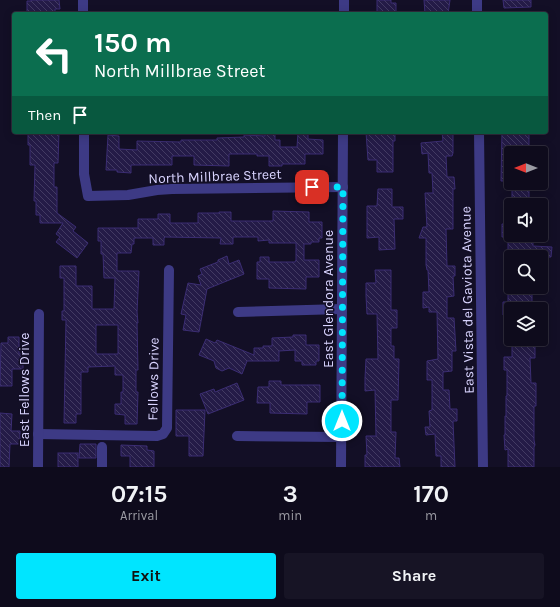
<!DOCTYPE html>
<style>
:root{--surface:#0e0b1c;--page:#171425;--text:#f1f3f6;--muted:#9b9ba3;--line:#2e2b3b;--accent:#00e5ff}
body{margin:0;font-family:Karla,sans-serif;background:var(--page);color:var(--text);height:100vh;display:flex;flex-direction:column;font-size:15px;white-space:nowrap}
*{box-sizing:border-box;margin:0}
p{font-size:13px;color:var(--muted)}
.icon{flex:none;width:22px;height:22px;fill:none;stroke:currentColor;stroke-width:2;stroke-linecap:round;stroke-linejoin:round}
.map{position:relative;height:467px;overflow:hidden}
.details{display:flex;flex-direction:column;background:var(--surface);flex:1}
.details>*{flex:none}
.banner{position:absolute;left:12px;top:12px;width:536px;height:122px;border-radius:4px;box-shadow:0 2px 10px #0003,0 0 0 1px var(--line);background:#0b6e4f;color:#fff;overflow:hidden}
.needle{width:26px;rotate:270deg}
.fabs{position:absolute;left:504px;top:146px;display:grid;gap:8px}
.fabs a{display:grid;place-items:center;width:44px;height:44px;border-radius:4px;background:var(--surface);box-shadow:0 2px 10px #0003,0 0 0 1px var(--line);font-size:20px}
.pin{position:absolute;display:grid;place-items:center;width:34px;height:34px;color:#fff;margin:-17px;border-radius:8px;box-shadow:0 2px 6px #0006}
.me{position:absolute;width:44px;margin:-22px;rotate:0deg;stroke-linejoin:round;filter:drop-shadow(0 0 3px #0008)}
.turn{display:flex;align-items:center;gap:14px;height:84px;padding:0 16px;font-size:18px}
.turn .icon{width:52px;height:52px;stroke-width:2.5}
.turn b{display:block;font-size:28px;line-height:34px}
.then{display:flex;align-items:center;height:38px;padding:0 16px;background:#0003;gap:8px;font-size:15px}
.eta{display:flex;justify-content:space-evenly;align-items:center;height:68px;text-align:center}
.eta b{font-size:24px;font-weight:700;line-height:28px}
.button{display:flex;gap:8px;margin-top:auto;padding:8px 16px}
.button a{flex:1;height:46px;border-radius:4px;background:var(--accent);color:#111;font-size:16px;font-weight:700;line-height:46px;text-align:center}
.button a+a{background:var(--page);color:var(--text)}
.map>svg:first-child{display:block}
</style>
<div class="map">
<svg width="560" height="467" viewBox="0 0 560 467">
<defs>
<pattern id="building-back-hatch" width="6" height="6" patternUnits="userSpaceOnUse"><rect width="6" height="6" fill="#241b47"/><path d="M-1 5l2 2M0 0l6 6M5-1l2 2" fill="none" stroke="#433b63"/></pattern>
</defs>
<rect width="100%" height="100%" fill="#130f26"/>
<!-- building -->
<g fill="url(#building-back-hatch)" stroke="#3b2d73" fill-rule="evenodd">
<path d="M31 0H59L60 9H55V14H27V1H31Z"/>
<path d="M377 0H391V3H396V13L377 14Z"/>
<path d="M424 0H450L448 14H425Z"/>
<path d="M503 0H531V7L504 8Z"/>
<path d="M35 132H59L58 163H54V187H57V213L76 227 73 231 88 243 77 258 56 242 60 237 56 234 63 223H40V215H36V201H34L35 165H30V145H28V134H35Z"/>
<path d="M366 132H395V141H393V172H377V160H368Z"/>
<path d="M442 132H453V153L452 156H446L447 177H454L455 189H453V229H446L447 266H455V276H453L454 296 447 297V318H454L456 351H452V371L443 372V390H449L450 409H457V421H453L455 467H441V456H436L435 434 426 435 425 427H430L429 411 432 410V380H427V361L438 359 437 312H429V307L423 308V292H429L428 270H427L426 265V238H419L423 227H427L425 193H433L432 173H429L428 153 422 154 421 143 443 141Z"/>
<path d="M502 132H529V153H511V181H501Z"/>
<path d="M298 133H308V139L323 140V154H305V164H282V166H269V156H257V154H229V166L194 165V156H172V165H131V173L117 172V170H106L108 135 119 136V149L137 150V141L181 142V140H217V138L244 137V135L265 136V134H275V140H280V147H297Z"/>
<path d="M378 189H392V207H403V219H394L395 249 379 250V237L367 238V206H377Z"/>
<path d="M512 189H529V198L527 200V205H512Z"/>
<path d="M273 211 309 212V222H322V238H319V242H311V244H304V260H319V277H306V289L269 288V279H257V262H260V257H269V262H295L296 260V243H269V240L258 241V237H233V244H220L221 238 165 237 164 238V245H153V238H134V244H132L131 253H117V271H139L137 312 138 323H137L138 370H136V392H138L137 424H125V415L115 414V404H121V392H123V375H115V366L88 367V372H81V414H76V423H64L66 320H62V311H64V278H60V266H76V286H92V309H114L115 278H104L103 254H101V241H98V228H138V219H158V214H170V223H198V213H219V212H231V221H273ZM96 325H118V354H96Z"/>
<path d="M502 224H511V235H533V246L552 247 551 257H542V255H508V237H502Z"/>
<path d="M227 256 229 264 239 260 244 274 207 289 199 332 183 330 186 315 181 314 188 283 201 285 198 276 202 274 200 269 218 262V260Z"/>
<path d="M375 270H391V310H397V328H391V346H394V359H399L398 400H391V432H396L395 458H399L400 467H365V455H367L366 436H376L375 390 365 391V378L366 359H378L377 314H367L366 296V283H376Z"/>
<path d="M508 287H532V309H511V315H503V302H508Z"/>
<path d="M293 335H306V345H319V361H316V365H302V361H295V350L279 351V361H247L242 374 229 368 222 371 216 368 214 361 199 355 206 339 215 343 217 340 254 355V348H263V346H272V338L293 337Z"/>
<path d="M8 337H19V354H23V369H12V386H0L1 343H8Z"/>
<path d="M535 341V358H530L531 383H536V406H534V440L535 445 534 447V467H508V449L505 450 504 435H505V416H506V396H507V370H504V357H512V342Z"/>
<path d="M269 381H281V385H320V402H307V414L270 413V403H257L258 387H269Z"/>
<path d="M237 383 244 400 208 414 200 394 214 389 215 392Z"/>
<path d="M176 410H205L203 456H189V436H176Z"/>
<path d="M0 413 12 414 11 431H20V444H10L9 467H0Z"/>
<path d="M80 444H96V458H79Z"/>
<path d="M121 445 147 446V450L154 451V467H130V456H121Z"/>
<rect x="58" y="453" width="20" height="14"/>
</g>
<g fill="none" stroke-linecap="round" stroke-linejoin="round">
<!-- street -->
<g stroke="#3d3a85" stroke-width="10">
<path d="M83 0V14"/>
<path d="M477 0V14"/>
<path d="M344 14V0"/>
<path d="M84 132V174L88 196 128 195 157 190 172 189 343 187"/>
<path d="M479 132 483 467"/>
<path d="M238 312 342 309"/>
<path d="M38 434 157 436 163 434 167 428 169 270"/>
<path d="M237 436 341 437"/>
<path d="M38 467 39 314"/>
<path d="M102 467V447"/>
<path d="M341 467 343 132"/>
</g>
</g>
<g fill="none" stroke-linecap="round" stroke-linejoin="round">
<!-- route -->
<path stroke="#00e5ff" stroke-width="7" stroke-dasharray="0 12.6" d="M312 187H343L342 421"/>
</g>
<g text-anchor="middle" stroke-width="3" stroke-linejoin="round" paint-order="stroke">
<!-- street labels -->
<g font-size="14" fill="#d9d4ff" stroke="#130f26">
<text transform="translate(215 176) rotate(-2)" y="5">North Millbrae Street</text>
<text transform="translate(328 299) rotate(-90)" y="5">East Glendora Avenue</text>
<text transform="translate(467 300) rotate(-91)" y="5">East Vista del Gaviota Avenue</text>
<text transform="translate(153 379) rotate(-89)" y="5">Fellows Drive</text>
<text transform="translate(24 390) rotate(-90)" y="5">East Fellows Drive</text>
</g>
</g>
</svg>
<div class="fabs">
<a><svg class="needle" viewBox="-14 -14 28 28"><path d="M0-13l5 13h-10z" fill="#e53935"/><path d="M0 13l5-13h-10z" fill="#9b9ba3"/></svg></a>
<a><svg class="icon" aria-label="sound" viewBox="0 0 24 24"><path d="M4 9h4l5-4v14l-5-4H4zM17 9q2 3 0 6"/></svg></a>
<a><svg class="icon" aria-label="search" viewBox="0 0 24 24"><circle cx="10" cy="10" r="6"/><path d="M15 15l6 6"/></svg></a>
<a><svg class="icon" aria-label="layers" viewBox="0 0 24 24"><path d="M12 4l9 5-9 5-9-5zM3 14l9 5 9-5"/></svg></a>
</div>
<div class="pin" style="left:312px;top:187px;background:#d93025"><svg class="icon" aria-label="arrive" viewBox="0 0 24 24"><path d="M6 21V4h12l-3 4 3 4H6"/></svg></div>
<svg class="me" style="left:342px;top:421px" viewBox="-20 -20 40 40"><circle r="17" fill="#00e5ff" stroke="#fff" stroke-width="3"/><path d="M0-11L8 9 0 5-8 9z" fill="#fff"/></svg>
<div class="banner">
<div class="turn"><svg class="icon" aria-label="left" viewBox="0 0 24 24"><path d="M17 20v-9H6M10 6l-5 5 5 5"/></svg><div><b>150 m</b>North Millbrae Street</div></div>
<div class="then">Then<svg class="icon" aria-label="arrive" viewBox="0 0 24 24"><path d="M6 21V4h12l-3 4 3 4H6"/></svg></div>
</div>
</div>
<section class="details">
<div class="eta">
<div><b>07:15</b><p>Arrival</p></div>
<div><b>3</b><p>min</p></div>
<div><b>170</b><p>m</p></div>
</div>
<div class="button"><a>Exit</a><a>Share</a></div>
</section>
